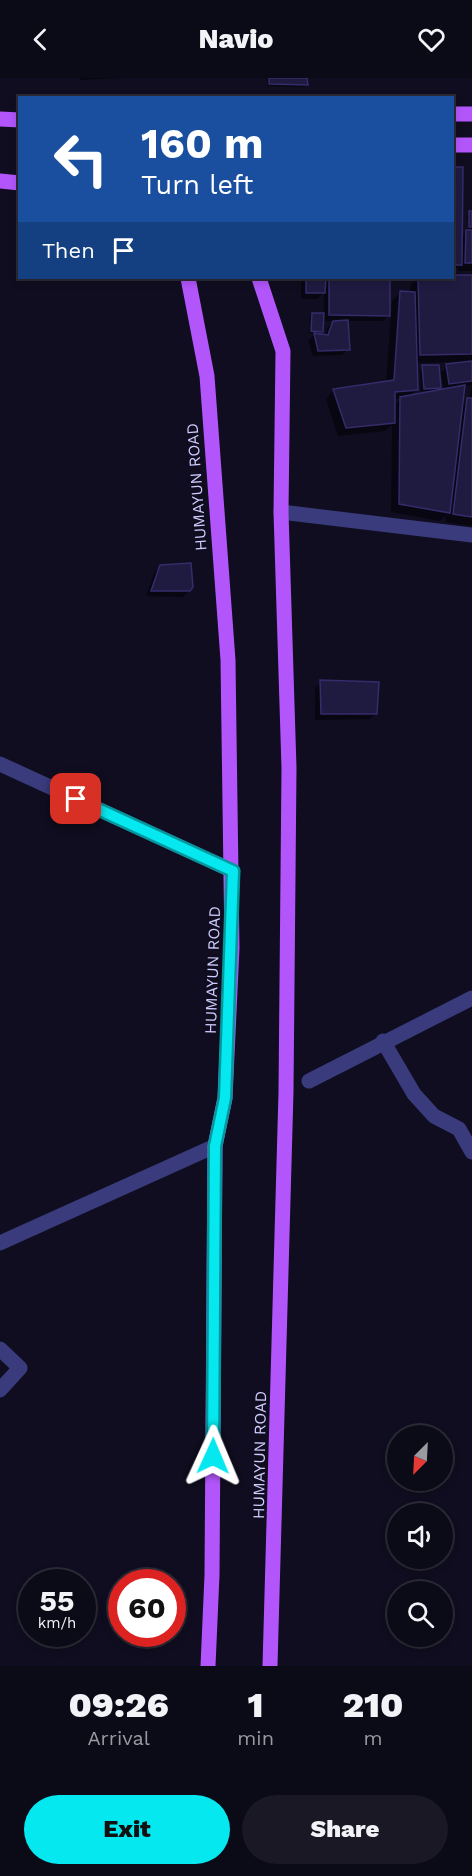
<!DOCTYPE html>
<style>
:root{--surface:#0b0a17;--page:#191824;--text:#f1f3f6;--muted:#9a9aa1;--line:#2b2b36;--accent:#06e8f0}
body{margin:0;font-family:"Work Sans",sans-serif;background:var(--page);color:var(--text);height:100vh;display:flex;flex-direction:column;font-size:22px;white-space:nowrap}
*{box-sizing:border-box;margin:0}
p{font-size:20px;color:var(--muted)}
.icon{flex:none;width:33px;height:33px;fill:none;stroke:currentColor;stroke-width:2;stroke-linecap:round;stroke-linejoin:round}
.map{position:relative;height:1588px;overflow:hidden}
.side{display:flex;flex-direction:column;background:var(--surface);flex:1}
.side>*{flex:none}
.guide{position:absolute;left:18px;top:18px;width:436px;height:183px;border-radius:0px;box-shadow:0 3px 9px #0003,0 0 0 2px var(--line);background:#1a4fa0;color:#fff;overflow:hidden}
.needle{width:39px;rotate:204deg}
.controls{position:absolute;left:387px;top:1347px;display:grid;gap:12px}
.controls a{display:grid;place-items:center;width:66px;height:66px;border-radius:50%;background:var(--surface);box-shadow:0 3px 9px #0003,0 0 0 2px var(--line);font-size:30px}
.speed{position:absolute;left:18px;top:1491px;display:flex;gap:12px;font-size:30px;font-weight:700;text-align:center}
.speed>*{display:grid;place-content:center;width:78px;height:78px;border-radius:50%;background:var(--surface);box-shadow:0 3px 9px #0003,0 0 0 2px var(--line);line-height:1}
.speed small{font-size:15px;font-weight:400}
.speed .limit{border:9px solid #d22;background:#fff;color:#111}
.pin{position:absolute;display:grid;place-items:center;width:51px;height:51px;color:#fff;margin:-26px;border-radius:12px;box-shadow:0 3px 9px #0006}
.me{position:absolute;width:66px;margin:-33px;rotate:1deg;stroke-linejoin:round;filter:drop-shadow(0 0 4px #0008)}
.turn{display:flex;align-items:center;gap:21px;height:126px;padding:0 24px;font-size:27px}
.turn .icon{width:78px;height:78px;stroke-width:2.5}
.turn b{display:block;font-size:42px;line-height:51px}
.then{display:flex;align-items:center;height:57px;padding:0 24px;background:#0003;gap:12px;font-size:22px}
.eta{display:flex;justify-content:space-evenly;align-items:center;height:102px;text-align:center}
.eta b{font-size:36px;font-weight:800;line-height:42px}
.primary-button{display:flex;gap:12px;margin-top:auto;padding:12px 24px}
.primary-button a{flex:1;height:69px;border-radius:36px;background:var(--accent);color:#111;font-size:24px;font-weight:800;line-height:69px;text-align:center}
.primary-button a+a{background:var(--page);color:var(--text)}
header{display:flex;justify-content:space-between;align-items:center;height:78px;padding:0 24px;background:var(--surface);font-size:27px;font-weight:800}
.map>svg:first-child{display:block}
</style>
<header><svg class="icon" aria-label="back" viewBox="0 0 24 24"><path d="M15 5l-7 7 7 7"/></svg>Navio<svg class="icon" aria-label="heart" viewBox="0 0 24 24"><path d="M12 20l-8-8c-3-5 5-10 8-4 3-6 11-1 8 4z"/></svg></header>
<div class="map">
<svg width="472" height="1588" viewBox="0 0 472 1588">
<rect width="100%" height="100%" fill="#0f0d1f"/>
<!-- shadow -->
<g fill="#0007" fill-rule="evenodd">
<path d="M80 0H121L80 2Z"/>
<path d="M267 0H306V6L303 9 267 8Z"/>
<path d="M453 91 461 159 469 151 467 138 472 135V193H458V189L453 194Z"/>
<path d="M472 198V307L464 308 461 328 469 321 472 308V448L445 444 446 437 440 443 391 434 392 347 385 353 338 358 326 321 334 312 386 305 391 235 383 243H347L348 271 342 277 313 278 308 263 315 256 309 255 310 239 313 236 324 237V214L317 221H301V200H389V235H391L392 223 400 215H411L410 208 419 200ZM323 243H335L327 250 325 258 318 257 322 253ZM456 284 441 294 444 312 409 319 417 311 416 285ZM394 321H401L394 327Z"/>
<path d="M423 289 439 309 435 313H421L420 292Z"/>
<path d="M161 489 189 513 183 519 146 518 154 495Z"/>
<path d="M321 604 376 635 370 641 315 642V610Z"/>
</g>
<!-- building -->
<g fill="#1f1a40" stroke="#342c6b" stroke-width="1.5">
<path d="M269 0H307L308 7 269 6Z"/>
<path d="M453 89H463L462 187H453Z"/>
<rect x="469" y="133" width="3" height="16"/>
<path d="M466 152H472V185H465Z"/>
<path d="M453 197H472V276L420 277 418 200H453Z"/>
<path d="M306 200H326L325 215H306Z"/>
<path d="M329 200H390V238L329 237Z"/>
<path d="M400 213 415 214 418 312 395 314V345L346 350 333 311 394 302Z"/>
<path d="M312 235H324L323 254 311 253Z"/>
<path d="M348 242 350 272 318 273 314 255 328 257 333 243Z"/>
<path d="M472 283V303L449 306 446 286Z"/>
<path d="M422 287H439L441 310 424 311Z"/>
<path d="M465 307 450 435 399 426 400 319Z"/>
<path d="M467 320H472V439L453 436Z"/>
<path d="M191 485 193 509 190 513H151L160 487Z"/>
<path d="M320 602 379 604 377 636H321Z"/>
</g>
<g fill="none" stroke-linecap="round" stroke-linejoin="round">
<!-- minor -->
<g stroke="#393b7d" stroke-width="15">
<path d="M281 434 472 457"/>
<path d="M0 686 233 793"/>
<path d="M383 963 414 1016 434 1038 459 1051 472 1074"/>
<path d="M309 1003 472 920"/>
<path d="M0 1165 215 1068"/>
<path d="M0 1271 20 1290 0 1312"/>
</g>
<!-- primary -->
<g stroke="#b256fb" stroke-width="15">
<path d="M453 36H472"/>
<path d="M0 41 20 42"/>
<path d="M453 67H472"/>
<path d="M0 103 20 105"/>
<path d="M188 200 207 298 228 582 232 870 225 1020 215 1068 212 1497 208 1588"/>
<path d="M259 200 283 273 281 434 289 690 286 1014 270 1588"/>
</g>
</g>
<g fill="none" stroke-linecap="round" stroke-linejoin="round">
<!-- route casing -->
<g stroke="#04979c" stroke-width="15">
<path id="route" d="M76 721 233 793 225 1020 215 1068 213 1378"/>
</g>
<!-- route -->
<use href="#route" stroke="#06e8f0" stroke-width="10"/>
</g>
<g text-anchor="middle" stroke-width="4.5" stroke-linejoin="round" paint-order="stroke">
<!-- street labels -->
<g font-size="16" fill="#cfccfe" stroke="#0f0d1f">
<text transform="translate(196 409) rotate(-94)" y="6">HUMAYUN ROAD</text>
<text transform="translate(212 892) rotate(-88)" y="6">HUMAYUN ROAD</text>
<text transform="translate(259 1377) rotate(-89)" y="6">HUMAYUN ROAD</text>
</g>
</g>
</svg>
<div class="controls">
<a><svg class="needle" viewBox="-14 -14 28 28"><path d="M0-13l5 13h-10z" fill="#e53935"/><path d="M0 13l5-13h-10z" fill="#9a9aa1"/></svg></a>
<a><svg class="icon" aria-label="sound" viewBox="0 0 24 24"><path d="M4 9h4l5-4v14l-5-4H4zM17 9q2 3 0 6"/></svg></a>
<a><svg class="icon" aria-label="search" viewBox="0 0 24 24"><circle cx="10" cy="10" r="6"/><path d="M15 15l6 6"/></svg></a>
</div>
<div class="speed"><div>55<small>km/h</small></div><div class="limit">60</div></div>
<div class="pin" style="left:76px;top:721px;background:#d93025"><svg class="icon" aria-label="arrive" viewBox="0 0 24 24"><path d="M6 21V4h12l-3 4 3 4H6"/></svg></div>
<svg class="me" style="left:213px;top:1378px" viewBox="-20 -20 40 40"><path d="M0-17L14 15 0 8-14 15z" fill="#06e8f0" stroke="#fff" stroke-width="4"/></svg>
<div class="guide">
<div class="turn"><svg class="icon" aria-label="left" viewBox="0 0 24 24"><path d="M17 20v-9H6M10 6l-5 5 5 5"/></svg><div><b>160 m</b>Turn left</div></div>
<div class="then">Then<svg class="icon" aria-label="arrive" viewBox="0 0 24 24"><path d="M6 21V4h12l-3 4 3 4H6"/></svg></div>
</div>
</div>
<section class="side">
<div class="eta">
<div><b>09:26</b><p>Arrival</p></div>
<div><b>1</b><p>min</p></div>
<div><b>210</b><p>m</p></div>
</div>
<div class="primary-button"><a>Exit</a><a>Share</a></div>
</section>
